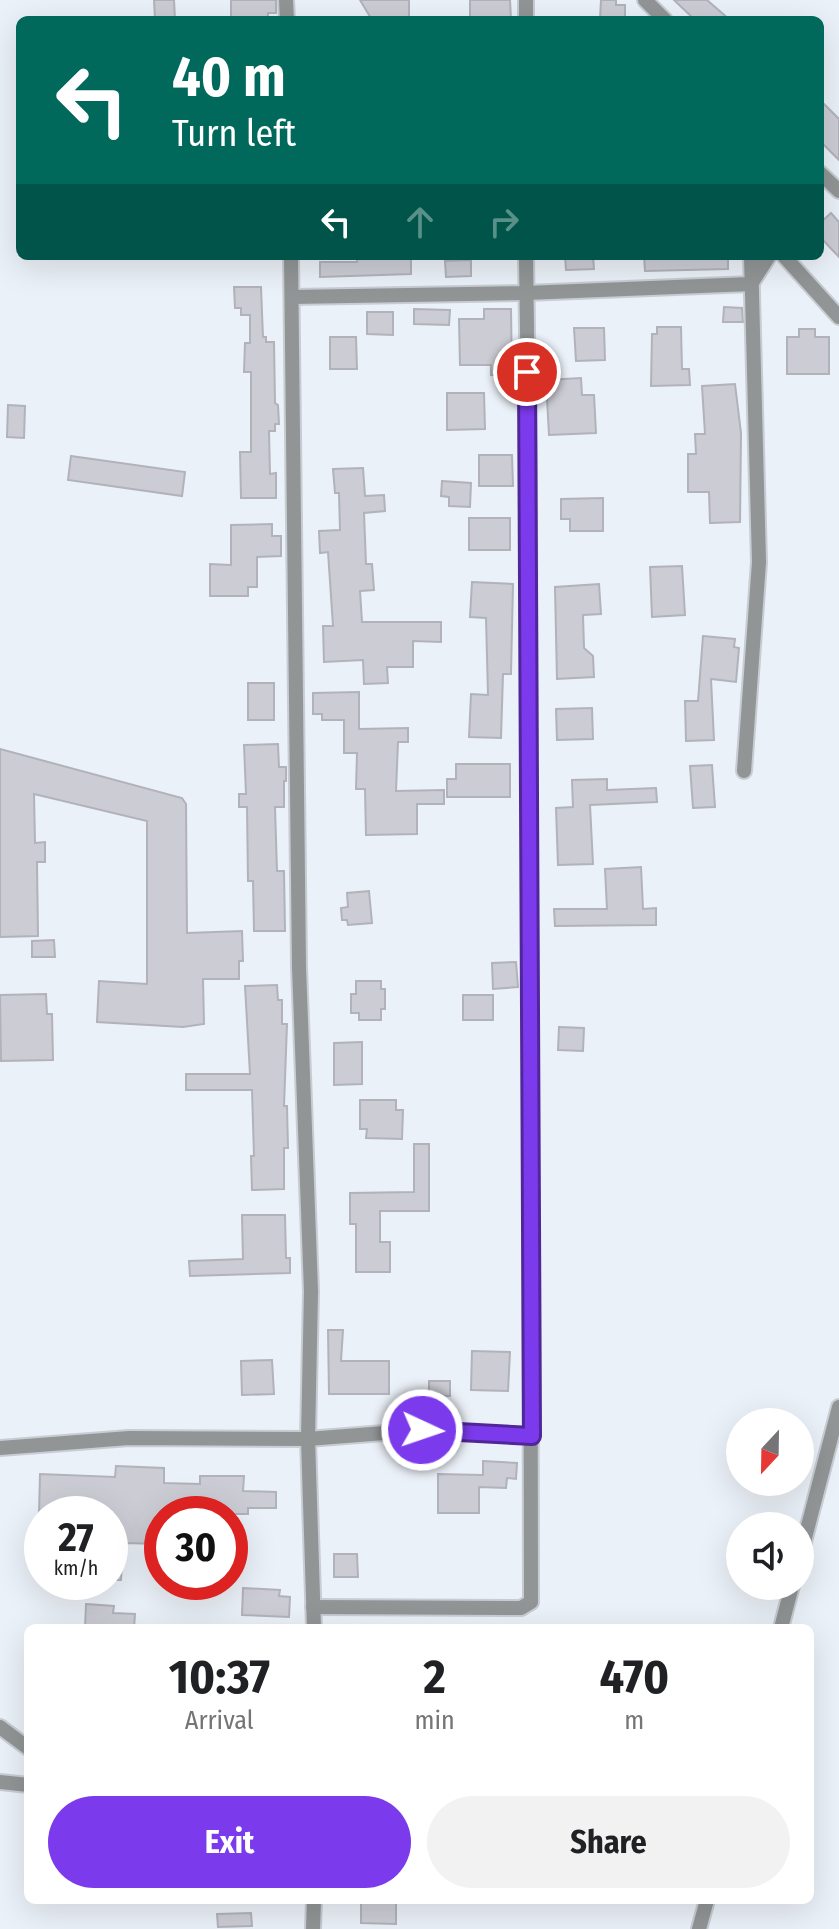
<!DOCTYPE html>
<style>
:root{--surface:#fff;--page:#f2f2f2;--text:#202124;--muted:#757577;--accent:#7c3aed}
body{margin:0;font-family:"Fira Sans Condensed",sans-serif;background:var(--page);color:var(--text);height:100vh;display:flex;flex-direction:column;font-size:30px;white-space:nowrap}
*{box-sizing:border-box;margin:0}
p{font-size:26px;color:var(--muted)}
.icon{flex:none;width:44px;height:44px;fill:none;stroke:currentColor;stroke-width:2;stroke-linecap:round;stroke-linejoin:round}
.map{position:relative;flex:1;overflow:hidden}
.sheet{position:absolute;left:24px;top:1624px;width:790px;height:280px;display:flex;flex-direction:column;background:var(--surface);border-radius:12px;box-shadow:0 8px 32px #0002}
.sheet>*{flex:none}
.guide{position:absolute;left:16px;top:16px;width:808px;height:244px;border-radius:12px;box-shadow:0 8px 32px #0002;background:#00695c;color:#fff;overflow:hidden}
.needle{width:52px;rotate:202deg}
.buttons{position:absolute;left:726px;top:1408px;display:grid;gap:16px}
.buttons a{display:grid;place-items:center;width:88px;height:88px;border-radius:50%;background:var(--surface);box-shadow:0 8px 32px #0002;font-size:40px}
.speed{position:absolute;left:24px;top:1496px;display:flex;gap:16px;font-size:40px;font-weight:700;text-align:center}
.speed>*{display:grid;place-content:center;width:104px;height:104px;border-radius:50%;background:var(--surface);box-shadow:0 8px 32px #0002;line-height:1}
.speed small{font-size:20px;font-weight:400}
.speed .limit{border:12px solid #d22;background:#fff;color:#111}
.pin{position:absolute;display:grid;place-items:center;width:68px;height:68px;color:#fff;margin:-34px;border:4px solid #fff;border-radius:50%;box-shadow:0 2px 8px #0007}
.me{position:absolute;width:88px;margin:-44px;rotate:93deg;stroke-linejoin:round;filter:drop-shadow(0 0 6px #0008)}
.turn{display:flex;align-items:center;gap:28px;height:168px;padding:0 24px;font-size:36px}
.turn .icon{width:104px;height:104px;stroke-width:2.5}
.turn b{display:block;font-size:56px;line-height:68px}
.lanes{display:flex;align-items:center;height:76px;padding:0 24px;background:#0003;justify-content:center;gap:40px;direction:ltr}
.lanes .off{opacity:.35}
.eta{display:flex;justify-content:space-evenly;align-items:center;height:136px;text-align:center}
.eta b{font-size:48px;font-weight:700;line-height:56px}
.cta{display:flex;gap:16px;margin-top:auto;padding:16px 24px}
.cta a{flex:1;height:92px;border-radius:48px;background:var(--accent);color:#fff;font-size:32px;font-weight:700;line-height:92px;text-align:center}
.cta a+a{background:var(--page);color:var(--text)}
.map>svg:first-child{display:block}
</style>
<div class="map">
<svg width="839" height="1929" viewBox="0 0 839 1929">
<rect width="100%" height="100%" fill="#ebf1f8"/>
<!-- building -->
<g fill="#ccccd5" stroke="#b2b2ba" stroke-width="2">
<path d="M154 0H174L175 20H155Z"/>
<path d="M231 0H276V13H268V20H231Z"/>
<path d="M360 0H409V20H372Z"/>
<path d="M470 0H510L511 20H470Z"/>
<path d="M601 0H616V5H625V19H600Z"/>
<path d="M674 0H707L730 20H695Z"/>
<path d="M820 100 839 119V160L820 141Z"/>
<path d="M831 213 839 222V257L820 237V223Z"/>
<path d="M411 256V274L320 277V262H357V257Z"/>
<path d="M565 256H593L594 269 566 270Z"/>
<path d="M644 256H728V269L645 271Z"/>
<path d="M471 260V276L446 277 445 261Z"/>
<path d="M234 287H261L263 337H266V342H274L275 403 278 405 279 424H275V431H269L270 474 276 473V498H241L240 452H251V372H244L245 343H250V315H241V308H235Z"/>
<path d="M724 307 742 308 743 322H723Z"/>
<path d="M414 309 450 310 449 325 414 324Z"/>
<path d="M484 309H511L512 375H491V365H460L459 319H484Z"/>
<path d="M367 312H393V335L367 334Z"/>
<path d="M657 327H681L682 369H689L690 385 651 386 652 334H657Z"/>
<path d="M574 328H604L605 360 576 361Z"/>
<path d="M799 329H815V337H829V374H787V337H799Z"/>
<path d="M330 337H356L357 369H330Z"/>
<path d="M581 378 582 395H594L596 433 549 435 546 380Z"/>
<path d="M735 384 741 433 740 522 710 523 709 492H688V454H696L695 434H705L702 386Z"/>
<path d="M447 393H484L485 429 447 430Z"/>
<path d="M8 405 25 406 24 438 7 437Z"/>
<path d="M479 455H512L513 486H479Z"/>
<path d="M71 456 185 472 182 496 68 480Z"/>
<path d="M363 468 365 496 384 495 385 511 364 513 366 564H372L374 590 360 591 362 622H441V642L413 641V667H387L388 683 364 684 363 660 324 662 323 626H333L328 552 320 553 319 531 340 530 339 493H335L333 469Z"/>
<path d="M442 481 471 483 470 507 449 506V497L441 496Z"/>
<path d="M603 498V531H570V519H561V499Z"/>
<rect x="469" y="518" width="41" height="32"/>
<path d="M272 524V536H281V556L257 557V587H248V596H210V564L231 565V525Z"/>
<path d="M682 566 685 615 652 617 650 567Z"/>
<path d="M472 582 513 584 511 674H503L501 738 469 737 471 694 488 695 486 618 470 617Z"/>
<path d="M599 584 601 614 583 615 584 648 593 656 594 677 557 679 555 587Z"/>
<path d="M703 636 735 639 734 647 739 648 736 682 711 679 714 740 686 741 685 701H698Z"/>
<rect x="248" y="683" width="26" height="37"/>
<path d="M359 692V729L408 728V742H398L396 791 444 790V804H417V834L366 835 365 789H356L357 753H344V720H322V714H313V693Z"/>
<path d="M592 708 593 739 557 740 556 709Z"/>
<path d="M278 744 279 767H286V781H284V807H275L277 871H284L285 931H254L253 881H248L247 807H239V794H246L244 745Z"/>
<path d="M0 749 182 798 186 804 187 933 242 931 243 961H239V979H203L204 1024 183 1027 97 1022 99 981 147 984V821L34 794 35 843 45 842V862H37L38 936 0 937Z"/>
<path d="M456 764H510V797H447V779H456Z"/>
<path d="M712 765 715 807 693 808 690 766Z"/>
<path d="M607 779V790L656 788 657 802 590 805 593 864 558 865 556 808 573 807 572 780Z"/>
<path d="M641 867 643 909 656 908V925L555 926 554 909H607L605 869Z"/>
<path d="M369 891 372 923 348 925 347 920H342L341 908 348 907 347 893Z"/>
<path d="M54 940 55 957H32V941Z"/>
<path d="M516 962 518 987 493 989 492 963Z"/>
<path d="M356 981H381V989H385V1009H381V1020H359V1013H351V994H356Z"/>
<path d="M277 985 278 1000H282V1024H287L284 1106H287L288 1148H284V1189L252 1190 251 1156H254L252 1090H186V1074H250L245 986Z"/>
<path d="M46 994 47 1014H52L53 1060 1 1061 0 995Z"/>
<rect x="463" y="995" width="30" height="25"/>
<path d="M559 1027 584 1028 583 1051 558 1050Z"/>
<path d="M362 1042V1084L334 1085V1043Z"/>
<path d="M360 1100H396V1110H403L402 1139 366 1138 367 1129H360Z"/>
<path d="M414 1144H429V1211H380V1242H390V1272H356V1224H350V1193L414 1192Z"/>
<path d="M242 1215H285L286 1258H290V1273L190 1276 189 1261 243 1259Z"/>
<path d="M328 1330H343L341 1361H389V1394H329Z"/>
<path d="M472 1351 510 1352 508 1391 471 1390Z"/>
<path d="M272 1360 274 1394 242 1395 241 1361Z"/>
<rect x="429" y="1381" width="21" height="15"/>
<path d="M483 1461 517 1463 516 1479 507 1478 506 1488 479 1487V1513H438V1474L483 1475Z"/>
<path d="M116 1466 164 1468V1483L200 1484V1476H244L243 1491 276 1492V1508H248V1514H162L161 1544 123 1543 121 1580H110V1514H39L40 1474 115 1477Z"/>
<path d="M334 1554H357L358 1577H334Z"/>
<path d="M243 1588 280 1590 279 1596 290 1597 289 1617 242 1615Z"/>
<path d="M86 1604 114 1606 113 1613 135 1614 134 1628H85Z"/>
<path d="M361 1900H396V1924L361 1923Z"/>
<path d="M251 1913 252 1926 218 1927 217 1914Z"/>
</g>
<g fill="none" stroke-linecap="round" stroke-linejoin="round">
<!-- minor casing -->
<g stroke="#c8cdd4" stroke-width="18">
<g id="minor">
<path d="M286 0 287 20"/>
<path d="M526 0V20"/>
<path d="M645 0 665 20"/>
<path d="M820 173 839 191"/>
<path d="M291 256 299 967 311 1291 308 1439 314 1628"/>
<path d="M784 256 839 317"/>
<path d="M292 297 526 293 751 284 769 256"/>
<path d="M744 771 759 562 751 256"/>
<path d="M0 1448 129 1438 308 1439 422 1430 532 1436"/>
<path d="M800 1557 839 1407"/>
<path d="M313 1607 521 1608 531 1602 529 473 526 256"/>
<path d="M781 1628 792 1586"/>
<path d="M0 1727 28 1748"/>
<path d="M0 1782 28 1785"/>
<path d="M313 1929 314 1900"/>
<path d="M699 1929 707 1900"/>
</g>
</g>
<!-- minor -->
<use href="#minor" stroke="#919596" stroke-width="14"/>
</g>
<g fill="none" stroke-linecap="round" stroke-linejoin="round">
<!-- route casing -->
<g stroke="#51269a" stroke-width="20">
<path id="route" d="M422 1430 532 1436 527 372"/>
</g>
<!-- route -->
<use href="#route" stroke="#7c3aed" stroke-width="14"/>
</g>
</svg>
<div class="buttons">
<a><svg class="needle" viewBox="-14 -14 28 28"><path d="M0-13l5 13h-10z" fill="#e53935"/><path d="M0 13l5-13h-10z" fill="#757577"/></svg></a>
<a><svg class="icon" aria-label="sound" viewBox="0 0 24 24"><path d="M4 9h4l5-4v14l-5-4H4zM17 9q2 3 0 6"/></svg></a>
</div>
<div class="speed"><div>27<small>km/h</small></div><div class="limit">30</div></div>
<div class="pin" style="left:527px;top:372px;background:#d93025"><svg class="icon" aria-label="arrive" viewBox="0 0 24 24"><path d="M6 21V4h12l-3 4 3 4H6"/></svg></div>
<svg class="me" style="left:422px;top:1430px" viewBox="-20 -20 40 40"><circle r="17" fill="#7c3aed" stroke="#fff" stroke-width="3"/><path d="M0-11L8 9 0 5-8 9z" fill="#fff"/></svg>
<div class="guide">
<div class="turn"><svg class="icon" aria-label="left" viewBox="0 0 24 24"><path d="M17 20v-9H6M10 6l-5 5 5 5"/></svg><div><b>40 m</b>Turn left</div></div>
<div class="lanes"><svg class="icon" aria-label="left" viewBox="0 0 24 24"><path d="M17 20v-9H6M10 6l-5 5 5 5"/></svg><svg class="icon off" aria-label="ahead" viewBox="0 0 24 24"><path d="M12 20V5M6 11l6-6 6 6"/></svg><svg class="icon off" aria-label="right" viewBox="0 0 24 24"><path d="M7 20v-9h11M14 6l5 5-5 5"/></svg></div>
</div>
<section class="sheet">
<div class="eta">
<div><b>10:37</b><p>Arrival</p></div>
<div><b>2</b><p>min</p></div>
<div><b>470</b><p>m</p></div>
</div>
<div class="cta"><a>Exit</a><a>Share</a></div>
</section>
</div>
